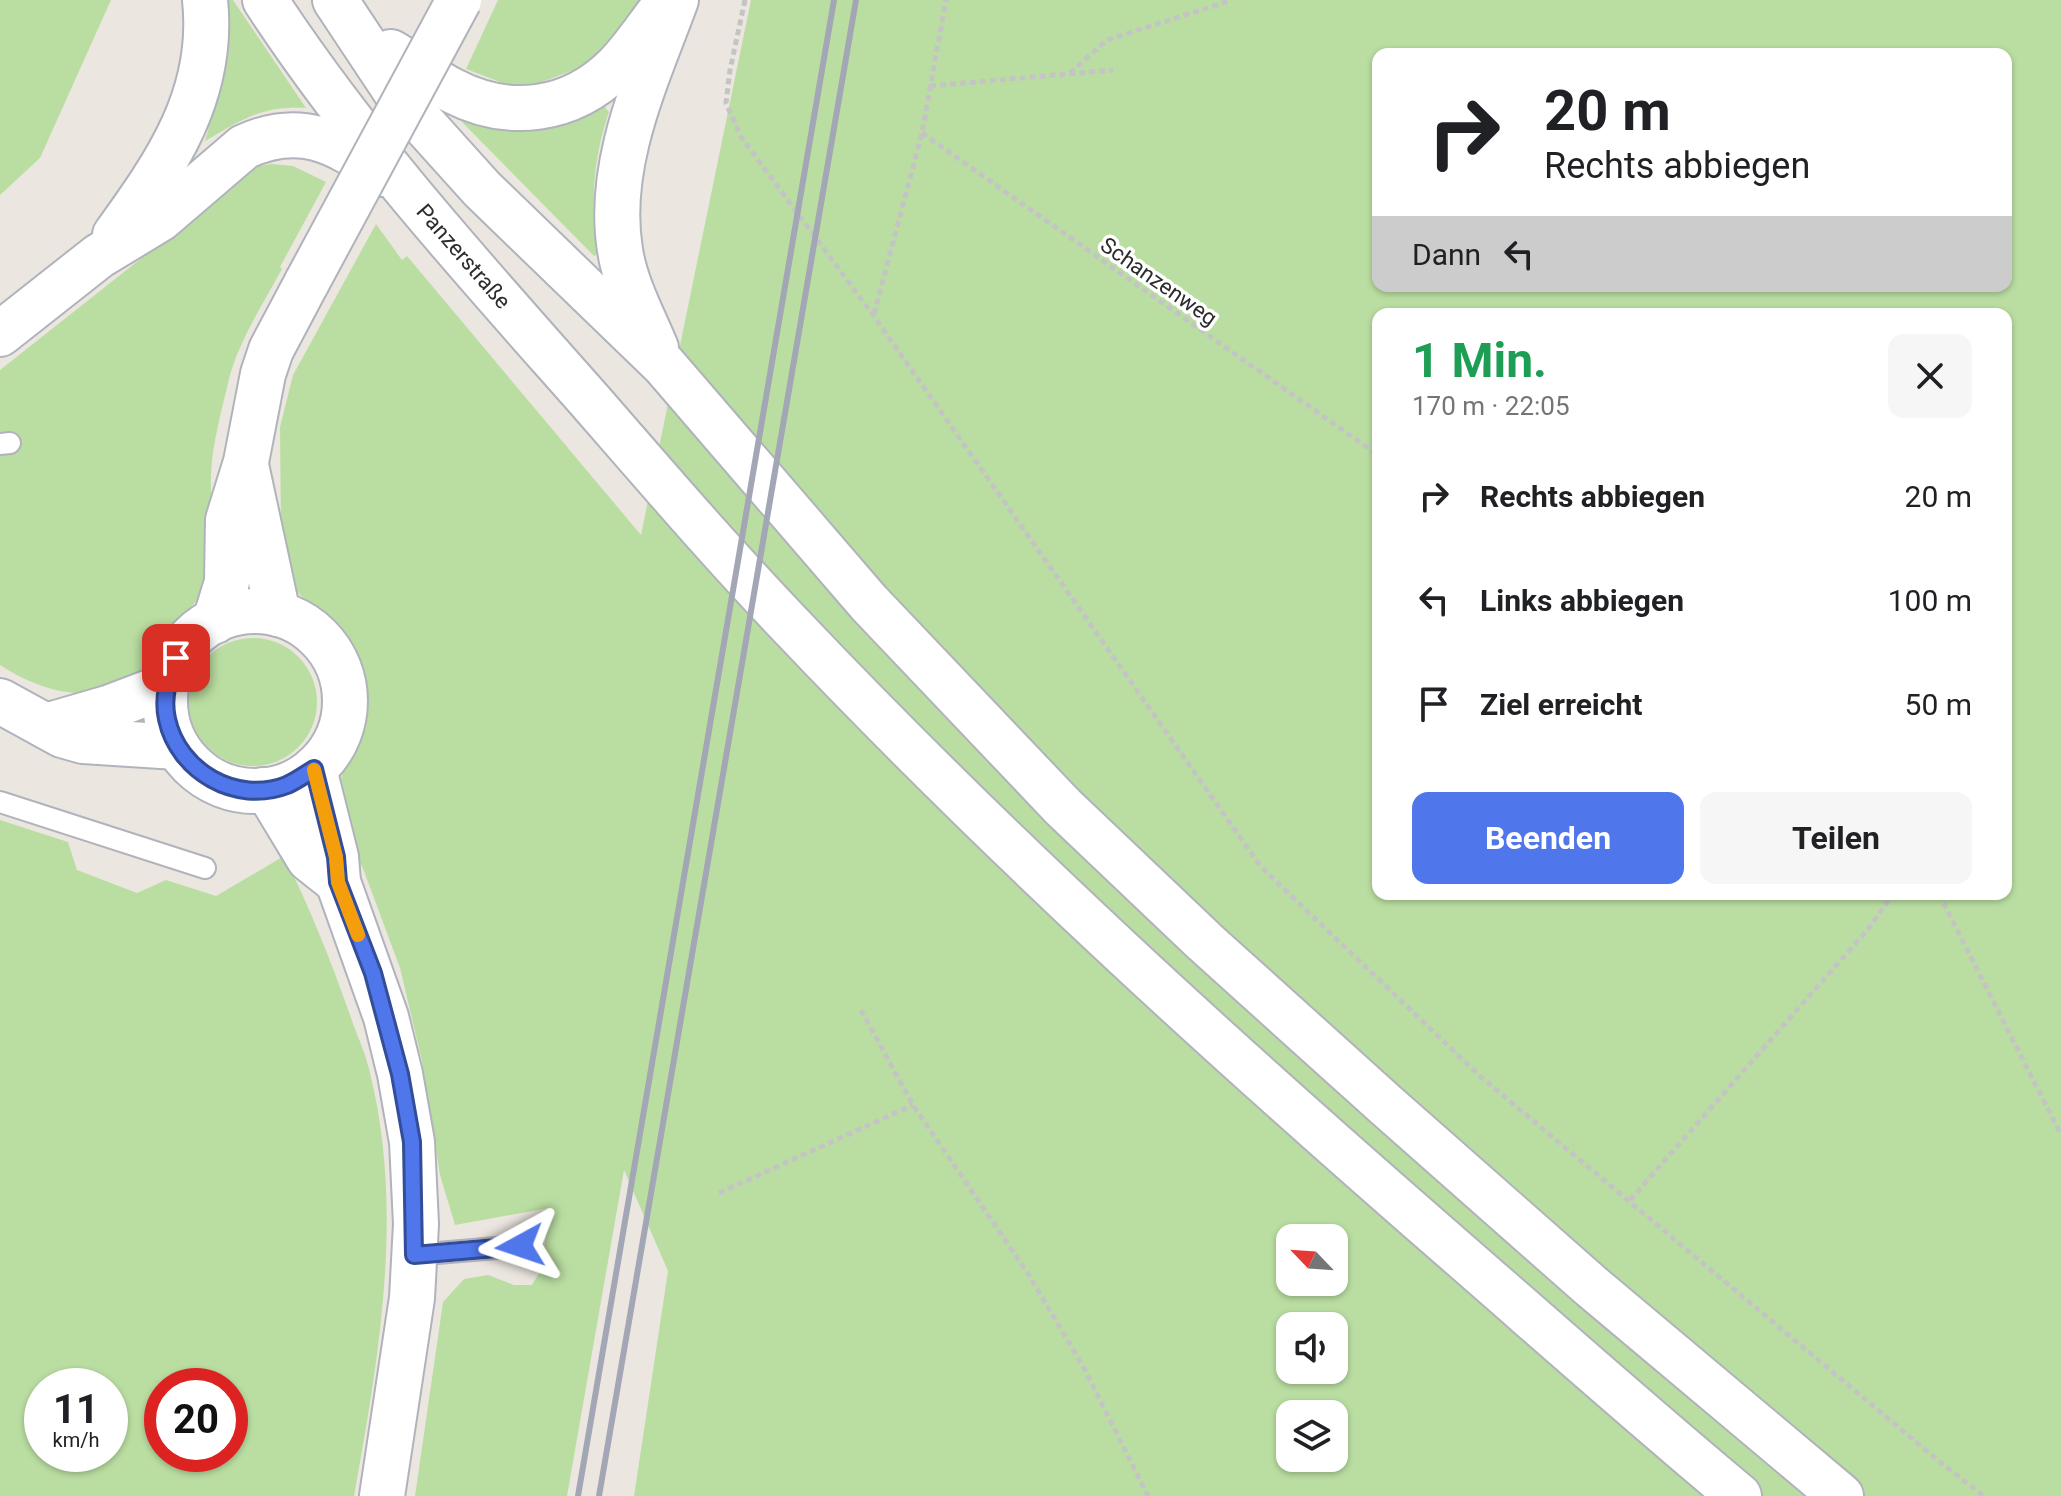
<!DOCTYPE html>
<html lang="de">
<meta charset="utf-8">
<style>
:root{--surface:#fff;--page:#f6f6f6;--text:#202124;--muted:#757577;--accent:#4f76eb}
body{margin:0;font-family:Roboto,sans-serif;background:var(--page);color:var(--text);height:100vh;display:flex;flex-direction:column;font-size:30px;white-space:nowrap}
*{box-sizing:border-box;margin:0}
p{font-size:26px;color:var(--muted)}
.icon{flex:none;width:44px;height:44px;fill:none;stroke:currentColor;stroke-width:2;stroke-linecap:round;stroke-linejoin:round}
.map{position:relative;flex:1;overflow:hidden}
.side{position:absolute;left:1372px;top:308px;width:640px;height:592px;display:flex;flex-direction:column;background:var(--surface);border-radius:16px;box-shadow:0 2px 6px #0004}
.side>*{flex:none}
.top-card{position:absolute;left:1372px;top:48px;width:640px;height:244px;border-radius:16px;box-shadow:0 2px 6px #0004;background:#fff;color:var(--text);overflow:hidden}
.needle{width:52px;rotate:295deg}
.buttons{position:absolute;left:1276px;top:1224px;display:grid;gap:16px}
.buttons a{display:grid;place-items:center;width:72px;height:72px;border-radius:16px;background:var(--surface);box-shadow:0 2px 6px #0004;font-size:40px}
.speed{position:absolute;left:24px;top:1368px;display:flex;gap:16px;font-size:40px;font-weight:700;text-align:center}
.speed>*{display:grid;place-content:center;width:104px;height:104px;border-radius:50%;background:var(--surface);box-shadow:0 2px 6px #0004;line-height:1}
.speed small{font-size:20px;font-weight:400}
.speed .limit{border:12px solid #d22;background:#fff;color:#111}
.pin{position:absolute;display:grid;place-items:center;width:68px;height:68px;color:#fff;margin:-34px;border-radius:16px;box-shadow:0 4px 12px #0006}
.me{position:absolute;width:88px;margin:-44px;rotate:265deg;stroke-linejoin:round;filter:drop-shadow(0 0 6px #0008)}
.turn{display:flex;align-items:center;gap:28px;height:168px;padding:0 40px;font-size:36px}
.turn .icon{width:104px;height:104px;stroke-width:2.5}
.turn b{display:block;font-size:56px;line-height:68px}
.then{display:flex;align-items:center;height:76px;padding:0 40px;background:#0003;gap:16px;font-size:30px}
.round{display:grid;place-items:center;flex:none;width:84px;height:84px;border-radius:16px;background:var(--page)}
.overview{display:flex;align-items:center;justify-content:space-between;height:136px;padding:0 40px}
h1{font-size:48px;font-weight:700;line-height:60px;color:#1e9e55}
.button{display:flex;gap:16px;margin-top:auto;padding:16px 40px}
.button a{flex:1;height:92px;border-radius:16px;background:var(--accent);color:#fff;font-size:32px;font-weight:700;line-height:92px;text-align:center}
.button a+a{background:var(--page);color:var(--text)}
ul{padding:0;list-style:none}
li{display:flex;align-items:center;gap:24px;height:104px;padding:0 40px}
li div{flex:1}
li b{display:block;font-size:30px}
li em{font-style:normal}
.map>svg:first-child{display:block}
</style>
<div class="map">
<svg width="2061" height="1496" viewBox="0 0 2061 1496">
<rect width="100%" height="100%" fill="#ece6e0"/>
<!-- green -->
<g fill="#badea2" fill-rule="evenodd">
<path d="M0 0H111L40 158 0 195Z"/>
<path d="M225 0H233L306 108C260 106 244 119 205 141 221 89 224 54 225 0Z"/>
<path d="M498 0H639L629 18 600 52 584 66 566 73 539 83 508 85 466 69Z"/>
<path d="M751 0H2061V1496H634L668 1271 624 1170 567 1496H415L443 1302 464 1279 488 1275 514 1285H532L542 1268 549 1208 455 1225 440 1175 422 1061 400 968 364 871 340 819 337 788 364 719 363 691 358 665 335 626 300 595 290 582 281 532 280 427 293 375 376 224 402 260 407 256 641 535ZM1378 54H2006V286H1378ZM1378 314H2006V894H1378ZM1290 1238H1334V1282H1290ZM1290 1326H1334V1370H1290ZM1290 1414H1334V1458H1290Z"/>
<path d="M604 106 609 112C593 158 590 205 598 253L594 256 461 121C512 130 557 136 604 106Z"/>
<path d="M272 164 293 166 326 182 280 267 282 269C263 304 239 341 229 379 222 409 212 444 211 475 210 501 216 543 212 567 206 597 190 606 173 627 164 638 158 652 149 662 107 710 48 696 0 665V456L12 454V436H0V370L258 166Z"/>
<circle cx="253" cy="702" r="64"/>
<path d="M0 820 68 842 77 870 137 893 166 880 216 896 284 856C310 908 332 963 351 1018 357 1035 365 1052 369 1069 405 1209 379 1357 354 1496H0ZM42 1386H110V1454H42ZM162 1386H230V1454H162Z"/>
</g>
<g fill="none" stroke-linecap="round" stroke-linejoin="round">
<!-- service casing -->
<g stroke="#b0b3bb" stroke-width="24">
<g id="service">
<path d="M0 444 10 443"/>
<path d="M0 802 205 868"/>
<path d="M414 1255 520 1246"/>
</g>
</g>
<!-- tertiary casing -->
<g stroke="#b0b3bb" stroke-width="48">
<g id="tertiary">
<path d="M246 465 278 614"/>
<circle cx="255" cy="701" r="90"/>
<path d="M215 621 227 582 228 520 246 462 263 374 271 350 307 282"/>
<path d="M314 769 336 857 338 882 386 1017 400 1074 412 1142 416 1224 412 1298 382 1496"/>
<path d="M263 790 271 796 309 859 338 882"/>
</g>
</g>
<!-- secondary casing -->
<g stroke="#b0b3bb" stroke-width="48">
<g id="secondary">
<path d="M265 0C359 144 477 273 591 402 658 479 725 557 796 631 1005 851 1230 1055 1459 1254 1552 1335 1644 1417 1739 1496"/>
<path d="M335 0 400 98 482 189 664 365 869 603 1063 807 1205 942 1387 1106 1591 1286 1841 1496"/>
<path d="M391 52C412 64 431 80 453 91 509 120 571 112 616 67 632 51 645 31 658 14"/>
<path d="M115 235C167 163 215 94 205 0"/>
<path d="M0 334 99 256 160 219 244 147C300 121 336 141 383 174"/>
<path d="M656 348C643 317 625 284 620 250 606 164 647 79 676 0"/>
<path d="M0 701 62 735 83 741 177 747"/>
<path d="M46 726 108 708 166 686"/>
</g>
</g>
<!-- path -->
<g stroke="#c4c4c4" stroke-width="5" stroke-dasharray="6 4" stroke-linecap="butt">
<path d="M745 0 730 70 726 103 741 137 873 315 1261 867 1481 1077 1941 1463 1984 1496"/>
<path d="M1070 73 1107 40 1232 0"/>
<path d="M930 86 1113 70"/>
<path d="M922 133 1378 455"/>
<path d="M874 314 922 133 946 0"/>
<path d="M1939 894 2061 1135"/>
<path d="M861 1010 913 1105 1027 1272 1084 1368 1148 1496"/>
<path d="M719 1193 913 1105"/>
<path d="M1630 1200 1869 928 1893 894"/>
</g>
<!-- service -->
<use href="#service" stroke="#fff" stroke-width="20"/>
<!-- tertiary -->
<use href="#tertiary" stroke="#fff" stroke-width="44"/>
<!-- secondary -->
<use href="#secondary" stroke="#fff" stroke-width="44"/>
<!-- rail -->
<g stroke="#a3a7b5" stroke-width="6">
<path d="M578 1496 834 0"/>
<path d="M599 1496 856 0"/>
</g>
<!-- tertiary-bridge casing -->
<g stroke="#b0b3bb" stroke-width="48" stroke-linecap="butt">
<path id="tertiary-bridge" d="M307 282 459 0"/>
</g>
<!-- tertiary-bridge -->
<use href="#tertiary-bridge" stroke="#fff" stroke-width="44"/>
</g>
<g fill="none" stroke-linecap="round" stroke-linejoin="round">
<!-- route casing -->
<g stroke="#334d99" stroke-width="20">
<path id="route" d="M176 658C169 678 162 697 167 719 178 771 236 805 287 785 296 781 306 774 314 769L336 857 338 882 373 973 400 1074 412 1142 414 1255 520 1246"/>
</g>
<!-- route -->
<use href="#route" stroke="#4f76eb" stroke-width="14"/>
<!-- slow -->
<path stroke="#f59e0b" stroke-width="14" d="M314 770 336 857 338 882 358 935"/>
</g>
<g text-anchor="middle" stroke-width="7" stroke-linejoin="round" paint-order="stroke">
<!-- street labels -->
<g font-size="22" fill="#2c2c2c" stroke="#fff">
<text transform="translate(464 256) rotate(49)" y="8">Panzerstraße</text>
<text transform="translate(1159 281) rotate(35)" y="8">Schanzenweg</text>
</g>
</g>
</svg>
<div class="buttons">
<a><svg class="needle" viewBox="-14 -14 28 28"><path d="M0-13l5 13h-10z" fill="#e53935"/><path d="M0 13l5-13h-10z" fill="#757577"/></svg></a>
<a><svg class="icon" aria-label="sound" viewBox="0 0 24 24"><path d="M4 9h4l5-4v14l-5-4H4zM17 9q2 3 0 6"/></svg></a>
<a><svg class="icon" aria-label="layers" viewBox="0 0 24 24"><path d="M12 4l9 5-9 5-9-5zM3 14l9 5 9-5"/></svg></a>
</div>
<div class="speed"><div>11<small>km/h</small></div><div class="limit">20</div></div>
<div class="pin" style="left:176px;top:658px;background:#d93025"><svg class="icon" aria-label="arrive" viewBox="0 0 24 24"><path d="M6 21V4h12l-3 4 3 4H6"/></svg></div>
<svg class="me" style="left:520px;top:1246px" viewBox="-20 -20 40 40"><path d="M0-17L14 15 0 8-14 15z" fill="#4f76eb" stroke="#fff" stroke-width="4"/></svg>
<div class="top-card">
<div class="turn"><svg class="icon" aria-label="right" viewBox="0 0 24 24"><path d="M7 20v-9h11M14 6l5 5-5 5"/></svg><div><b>20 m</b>Rechts abbiegen</div></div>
<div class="then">Dann<svg class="icon" aria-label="left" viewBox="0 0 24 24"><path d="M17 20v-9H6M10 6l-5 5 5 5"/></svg></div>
</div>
<section class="side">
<div class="overview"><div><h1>1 Min.</h1><p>170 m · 22:05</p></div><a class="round"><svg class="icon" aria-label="close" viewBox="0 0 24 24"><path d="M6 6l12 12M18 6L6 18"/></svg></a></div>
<ul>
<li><svg class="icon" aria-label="right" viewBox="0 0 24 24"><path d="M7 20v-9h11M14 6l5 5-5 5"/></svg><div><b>Rechts abbiegen</b></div><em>20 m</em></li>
<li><svg class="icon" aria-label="left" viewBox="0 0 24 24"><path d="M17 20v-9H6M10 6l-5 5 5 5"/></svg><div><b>Links abbiegen</b></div><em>100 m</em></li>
<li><svg class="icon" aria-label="arrive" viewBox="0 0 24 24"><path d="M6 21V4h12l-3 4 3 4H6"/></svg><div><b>Ziel erreicht</b></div><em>50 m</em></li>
</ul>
<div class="button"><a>Beenden</a><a>Teilen</a></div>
</section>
</div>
